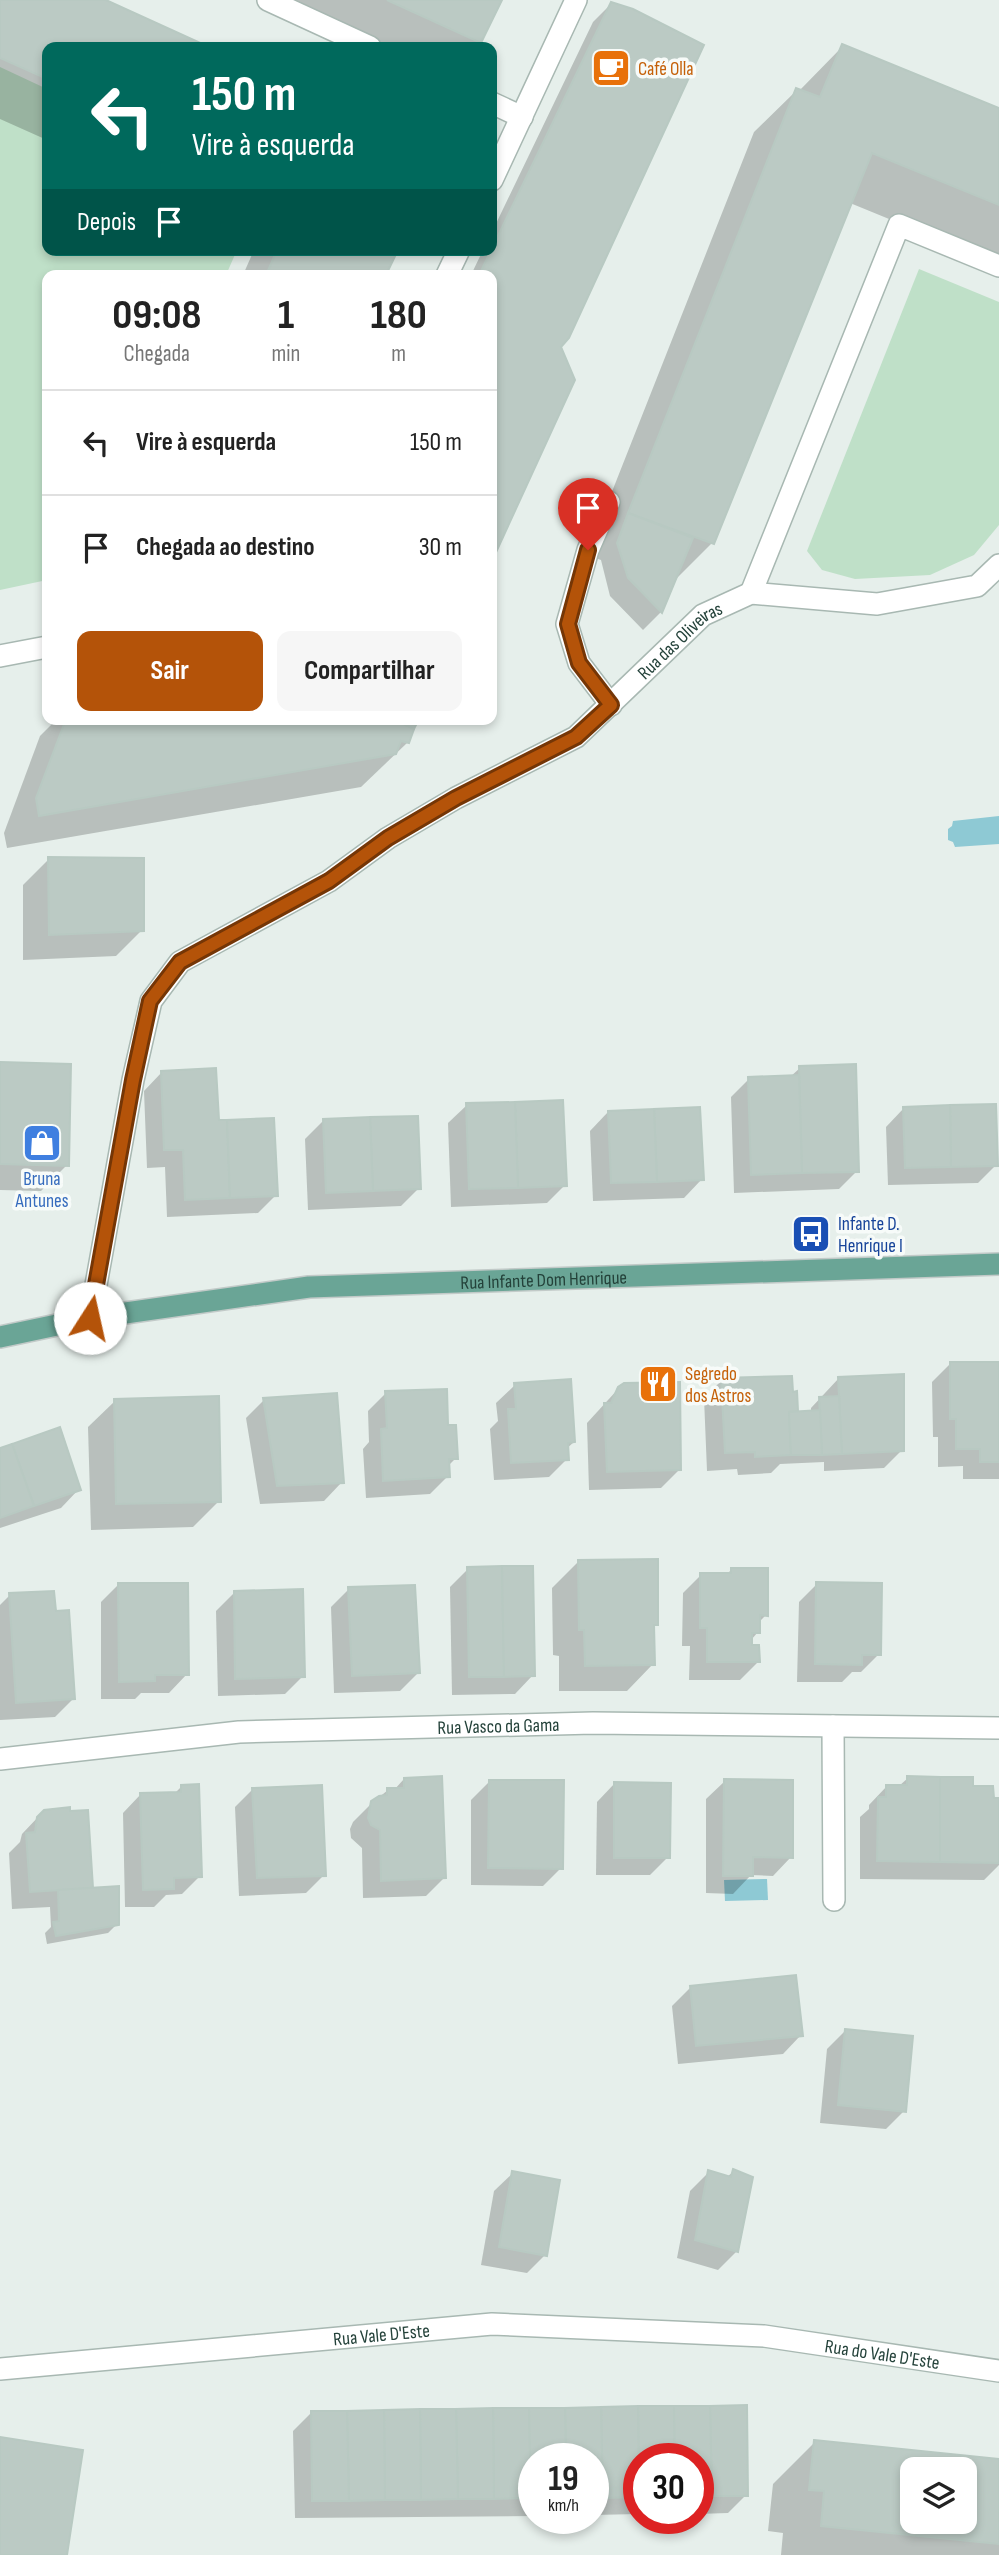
<!DOCTYPE html>
<html lang="pt">
<meta charset="utf-8">
<style>
:root{--surface:#fff;--page:#f6f6f6;--text:#222;--muted:#767676;--line:#e0e0e0;--accent:#b45309}
body{margin:0;font-family:"Sofia Sans Condensed",sans-serif;background:var(--page);color:var(--text);height:100vh;display:flex;flex-direction:column;font-size:26px;white-space:nowrap}
*{box-sizing:border-box;margin:0}
p{font-size:23px;color:var(--muted)}
.icon{flex:none;width:38px;height:38px;fill:none;stroke:currentColor;stroke-width:2;stroke-linecap:round;stroke-linejoin:round}
.map{position:relative;flex:1;overflow:hidden}
.panel{position:absolute;left:42px;top:270px;width:455px;height:455px;display:flex;flex-direction:column;background:var(--surface);border-radius:14px;box-shadow:0 4px 10px #0003}
.panel>*{flex:none}
.hud{position:absolute;left:42px;top:42px;width:455px;height:214px;border-radius:14px;box-shadow:0 4px 10px #0003;background:#00695c;color:#fff;overflow:hidden}
.tools{position:absolute;left:900px;top:2457px;display:grid;gap:14px}
.tools a{display:grid;place-items:center;width:77px;height:77px;border-radius:14px;background:var(--surface);box-shadow:0 4px 10px #0003;font-size:35px}
.speed{position:absolute;left:518px;top:2443px;display:flex;gap:14px;font-size:35px;font-weight:700;text-align:center}
.speed>*{display:grid;place-content:center;width:91px;height:91px;border-radius:50%;background:var(--surface);box-shadow:0 4px 10px #0003;line-height:1}
.speed small{font-size:18px;font-weight:400}
.speed .limit{border:10px solid #d22;background:#fff;color:#111}
.pin{position:absolute;display:grid;place-items:center;width:60px;height:60px;color:#fff;margin:-72px -30px;border-radius:50% 50% 50% 0;rotate:-45deg;box-shadow:0 0 7px #0007}
.pin .icon{rotate:45deg}
.me{position:absolute;width:77px;margin:-38px;rotate:10deg;stroke-linejoin:round;filter:drop-shadow(0 0 5px #0008)}
.turn{display:flex;align-items:center;gap:24px;height:147px;padding:0 35px;font-size:32px}
.turn .icon{width:91px;height:91px;stroke-width:2.5}
.turn b{display:block;font-size:49px;line-height:60px}
.then{display:flex;align-items:center;height:66px;padding:0 35px;background:#0003;gap:14px;font-size:26px}
.eta{display:flex;justify-content:space-evenly;align-items:center;height:119px;text-align:center}
.eta b{font-size:42px;font-weight:700;line-height:49px}
.primary-button{display:flex;gap:14px;margin-top:auto;padding:14px 35px}
.primary-button a{flex:1;height:80px;border-radius:14px;background:var(--accent);color:#fff;font-size:28px;font-weight:700;line-height:80px;text-align:center}
.primary-button a+a{background:var(--page);color:var(--text)}
ul{padding:0;list-style:none}
li{display:flex;align-items:center;gap:21px;height:105px;padding:0 35px;border-top:2px solid var(--line)}
li div{flex:1}
li b{display:block;font-size:26px}
li em{font-style:normal}
.map>svg:first-child{display:block}
</style>
<div class="map">
<svg width="999" height="2555" viewBox="0 0 999 2555">
<rect width="100%" height="100%" fill="#e6efeb"/>
<!-- green -->
<g fill="#bfe0c8">
<path d="M0 67 47 89V250H237L226 275H47V580L0 590Z"/>
<path d="M919 269 999 302V525L974 555 930 575 855 579 822 570 807 551Z"/>
</g>
<!-- water -->
<g fill="#8ec9d4">
<path d="M999 816V844L955 847 953 842 948 840V829L952 826 953 821Z"/>
<path d="M767 1879 768 1900 725 1901 724 1880Z"/>
</g>
<!-- shadow -->
<g fill="#0003" fill-rule="evenodd">
<path d="M0 0H102L204 47H47V140L0 119Z"/>
<path d="M283 0H500L480 42 475 47H386Z"/>
<path d="M611 4 559 347 573 380 492 556V275H471L483 250H492V232L593 22Z"/>
<path d="M843 46 999 110V264L850 203 712 543 673 582 661 612 643 630 610 596 601 560 587 555 754 132 797 90 799 91Z"/>
<path d="M254 250H396L384 275H243Z"/>
<path d="M57 719H417L407 743 361 787 7 848 4 833 40 736Z"/>
<path d="M49 859 142 930 116 956 23 960V885Z"/>
<path d="M0 1063 67 1165 41 1191 0 1190Z"/>
<path d="M800 1068 857 1171 839 1189 734 1193 731 1097 749 1079 790 1077Z"/>
<path d="M162 1072 217 1122 276 1195 258 1213 167 1217 165 1167 147 1168 144 1091Z"/>
<path d="M467 1105 565 1185 547 1203 451 1207 448 1123Z"/>
<path d="M904 1108 996 1165 978 1183 888 1185 886 1127Z"/>
<path d="M608 1112 702 1179 684 1198 593 1201 590 1131Z"/>
<path d="M323 1121 419 1188 401 1206 308 1210 305 1139Z"/>
<path d="M950 1364H999V1479H963V1466L938 1467V1437H933L932 1382Z"/>
<path d="M839 1378 902 1450 884 1468 824 1471V1462L780 1464 771 1473 738 1475 737 1469 707 1471 704 1398 722 1380 796 1411 793 1414 811 1412V1408Z"/>
<path d="M515 1385 574 1442 566 1449 567 1459 549 1477 494 1480 490 1429 498 1421 496 1403Z"/>
<path d="M619 1388 679 1470 661 1488 589 1490 587 1423Z"/>
<path d="M386 1393 447 1427 456 1458 448 1466V1476L430 1494 366 1498 363 1449 369 1442 368 1411Z"/>
<path d="M264 1400 342 1482 324 1501 260 1504 246 1418Z"/>
<path d="M115 1401 219 1501 193 1527 91 1530 88 1427Z"/>
<path d="M0 1450 79 1489 61 1508 0 1528Z"/>
<path d="M579 1561 657 1624 652 1628 653 1664 627 1691H559V1656L553 1655 552 1588Z"/>
<path d="M468 1569 533 1675 515 1694 452 1695 450 1587Z"/>
<path d="M732 1569 766 1615 758 1623V1632L751 1640V1647L758 1662 740 1680H689L690 1646H682L683 1593 701 1575H726Z"/>
<path d="M119 1584 187 1674 169 1693H141L135 1699H101V1602Z"/>
<path d="M817 1584 879 1654 861 1672H852L842 1682H797L799 1602Z"/>
<path d="M349 1589 418 1673 400 1691 334 1693 331 1607Z"/>
<path d="M234 1593 303 1676 285 1694 218 1696 216 1611Z"/>
<path d="M10 1595 54 1613 73 1699 55 1717 0 1720V1605Z"/>
<path d="M908 1778 971 1787 992 1800H999V1865L984 1880 860 1879V1817L869 1809V1805L887 1786H899Z"/>
<path d="M404 1779 444 1878 426 1896 363 1898 362 1848 351 1838 350 1829 353 1822 372 1803 388 1790H394Z"/>
<path d="M490 1781 561 1868 543 1886 471 1885V1800Z"/>
<path d="M725 1781 791 1857 773 1876 751 1875 733 1894 706 1893V1799Z"/>
<path d="M615 1783 668 1857 650 1875H596L597 1802Z"/>
<path d="M181 1787 200 1876 182 1894 166 1895 154 1907H125L123 1813 141 1794H174Z"/>
<path d="M253 1789 324 1875 306 1893 239 1896 235 1807Z"/>
<path d="M40 1815 117 1924 108 1933 47 1944 45 1933 51 1927 50 1907 12 1909 9 1853 20 1842 22 1834Z"/>
<path d="M690 1988 801 2035 783 2054 678 2064 672 2006Z"/>
<path d="M845 2031 904 2111 886 2129 820 2123 827 2049Z"/>
<path d="M734 2171 737 2251 718 2270 677 2258 690 2191 709 2172 727 2177Z"/>
<path d="M513 2173 545 2255 527 2273 481 2265 494 2191Z"/>
<path d="M745 2407 746 2495 728 2513 698 2514V2459H639V2514L593 2515V2459H534V2516L295 2518 293 2431 312 2412Z"/>
<path d="M815 2442 999 2460V2555H781L783 2533 768 2531 773 2484ZM912 2469H964V2522H912Z"/>
</g>
<!-- building -->
<g fill="#bbcac4" stroke="#b8c9c2" stroke-width="2" fill-rule="evenodd">
<path d="M0 0H106L209 47H47V79L0 58Z"/>
<path d="M387 0H502L481 43Z"/>
<path d="M611 2 633 9 704 45 569 338 561 347 575 380 492 561V275H479Z"/>
<path d="M842 44 999 108V205L872 153 714 544 628 513 796 88 820 97Z"/>
<path d="M277 250H398L386 275H266Z"/>
<path d="M628 513 693 538 662 613 628 578 617 543Z"/>
<path d="M66 719H393L414 729 409 743 401 741 396 754 39 816 36 798Z"/>
<path d="M393 719H419L414 729Z"/>
<path d="M48 857 144 858V931L49 935Z"/>
<path d="M0 1062 71 1064 69 1166 0 1164Z"/>
<path d="M856 1064 859 1172 802 1173 799 1066Z"/>
<path d="M216 1068 219 1120H227L230 1198 185 1200 183 1150H164L161 1071Z"/>
<path d="M799 1075 802 1173 751 1175 748 1077Z"/>
<path d="M563 1100 567 1186 518 1188 515 1102Z"/>
<path d="M515 1102 518 1188 469 1189 466 1103Z"/>
<path d="M996 1104 998 1166 951 1167 950 1105Z"/>
<path d="M950 1105 951 1167 905 1168 903 1107Z"/>
<path d="M700 1107 704 1180 657 1182 654 1109Z"/>
<path d="M654 1109 657 1182 611 1183 608 1111Z"/>
<path d="M418 1116 421 1189 373 1191 370 1117Z"/>
<path d="M370 1117 373 1191 326 1193 323 1119Z"/>
<path d="M274 1118 278 1196 230 1198 227 1120Z"/>
<path d="M950 1362H999V1462H980V1449H956V1419H950Z"/>
<path d="M904 1374V1451L842 1454 838 1377Z"/>
<path d="M792 1376 793 1392 797 1391 798 1411 789 1412 791 1455 755 1457V1452L725 1453 721 1378Z"/>
<path d="M571 1379 575 1442 568 1443 569 1460 511 1463 508 1409H516L514 1383Z"/>
<path d="M680 1382 681 1470 607 1472 604 1403H611L618 1387 624 1383Z"/>
<path d="M447 1389 448 1425H456L458 1459H449L450 1477 383 1481 381 1429 387 1428 385 1391Z"/>
<path d="M337 1393 344 1483 277 1486 263 1398Z"/>
<path d="M219 1396 221 1502 116 1504 114 1399Z"/>
<path d="M839 1396 842 1454 822 1455 819 1397Z"/>
<path d="M820 1410 822 1455H791L789 1412Z"/>
<path d="M60 1427 81 1490 34 1506 12 1444Z"/>
<path d="M12 1444 34 1506 0 1518V1448Z"/>
<path d="M658 1559V1625H654L655 1665 585 1666 584 1630H579L578 1560Z"/>
<path d="M502 1566 504 1677H469L467 1567Z"/>
<path d="M502 1566H533L535 1676 504 1677Z"/>
<path d="M731 1568H768V1616L760 1615V1633H752V1645H759L760 1662H707V1628H700V1573H731Z"/>
<path d="M816 1582 882 1583 881 1655H862V1665L815 1664Z"/>
<path d="M118 1583H188L189 1675H155V1681L119 1682Z"/>
<path d="M415 1585 420 1673 352 1676 348 1587Z"/>
<path d="M303 1589 305 1677 235 1679 234 1591Z"/>
<path d="M54 1591 56 1611 69 1610 75 1699 16 1703 9 1593Z"/>
<path d="M442 1776 446 1878 381 1881 380 1830 371 1825 368 1818 371 1801 379 1796 387 1795V1788H404V1778Z"/>
<path d="M907 1776 940 1777V1862L877 1861 878 1797H886V1785H907Z"/>
<path d="M940 1777H973V1786H993L994 1798H999V1863L940 1862Z"/>
<path d="M724 1779 793 1780V1858L753 1857V1876H723Z"/>
<path d="M489 1780H564L563 1869 488 1868Z"/>
<path d="M614 1782 671 1783 670 1858H614Z"/>
<path d="M199 1784 202 1877 174 1878V1889L143 1890 140 1793 181 1792V1785Z"/>
<path d="M322 1785 326 1876 257 1878 252 1788Z"/>
<path d="M70 1807V1811L88 1810 93 1888 30 1892 26 1833 35 1832 37 1817 44 1810Z"/>
<path d="M119 1886V1925L56 1936 53 1922 59 1921 58 1890Z"/>
<path d="M796 1975 803 2036 696 2046 690 1986Z"/>
<path d="M845 2029 913 2036 906 2112 838 2105Z"/>
<path d="M733 2169 753 2177 738 2252 695 2240 708 2170 731 2177Z"/>
<path d="M512 2171 560 2180 547 2256 499 2247Z"/>
<path d="M747 2405 748 2496H712L710 2406Z"/>
<path d="M638 2406H674L675 2459H639V2477Z"/>
<path d="M638 2406 639 2497 603 2498 601 2407Z"/>
<path d="M674 2406H710L712 2496H698V2459H675Z"/>
<path d="M601 2407 603 2498H593V2459H566L565 2408Z"/>
<path d="M493 2408H529L531 2498 494 2499Z"/>
<path d="M493 2408 494 2499H458L456 2409Z"/>
<path d="M529 2408H565L566 2459H534V2498H531Z"/>
<path d="M420 2409H456L458 2499 421 2500Z"/>
<path d="M420 2409 421 2500H385L384 2410Z"/>
<path d="M384 2410 385 2500 349 2501 347 2411Z"/>
<path d="M311 2411H347L349 2501H312Z"/>
<path d="M0 2437 83 2450 67 2555H0Z"/>
<path d="M814 2440 999 2459V2544L821 2526 824 2491 809 2490ZM912 2469H964V2522H912Z"/>
</g>
<g fill="none" stroke-linecap="round" stroke-linejoin="round">
<!-- minor casing -->
<g stroke="#a8b8b2" stroke-width="24">
<g id="minor">
<path d="M268 0 370 47"/>
<path d="M492 103 522 117"/>
<path d="M492 180 576 0"/>
<path d="M447 275 459 250"/>
<path d="M609 502 588 550 567 624 579 663 611 705"/>
<path d="M751 593 899 225 999 266"/>
<path d="M0 656 47 647"/>
<path id="s1" d="M90 1318 133 1080 151 1001 180 962 329 881 388 838 456 798 576 737 703 615 751 593 877 604 977 586 999 565"/>
<path d="M833 1726 834 1900"/>
<path id="s2" d="M0 1759 239 1732 593 1723 999 1728"/>
<path id="s3" d="M0 2369 492 2324 764 2336 999 2371"/>
</g>
</g>
<!-- major casing -->
<g stroke="#c2cac8" stroke-width="24">
<g id="major">
<path id="s4" d="M0 1337 90 1318 309 1287 999 1264"/>
</g>
</g>
<!-- minor -->
<use href="#minor" stroke="#fff" stroke-width="21"/>
<!-- major -->
<use href="#major" stroke="#6aa596" stroke-width="21"/>
</g>
<g fill="none" stroke-linecap="round" stroke-linejoin="round">
<!-- route casing -->
<g stroke="#753606" stroke-width="18">
<path id="route" d="M90 1318 133 1080 150 1001 180 962 329 881 388 838 456 798 576 737 611 705 579 663 568 624 588 550"/>
</g>
<!-- route -->
<use href="#route" stroke="#b45309" stroke-width="12"/>
</g>
<!-- icons -->
<defs>
<g id="cafe-square" transform="scale(2.0125)"><rect x="-9" y="-9" width="18" height="18" rx="4" fill="#e8710a" stroke="#f7fbf9"/><path d="M-5.5-4.5H6V0H3Q3 3.5 0 3.5H-2.5Q-5.5 3.5-5.5 0ZM3-3.2v2h1.7v-2ZM-6 4.5H4V6H-6Z" fill="#fff"/></g>
<g id="shop-square" transform="scale(2.0125)"><rect x="-9" y="-9" width="18" height="18" rx="4" fill="#3f7fe0" stroke="#f7fbf9"/><path d="M-5-2.5h2.3a2.7 3.5 0 0 1 5.4 0H5L5.5 6h-11ZM-1.5-2.5h3a1.5 2.3 0 0 0-3 0Z" fill="#fff"/></g>
<g id="bus-square" transform="scale(2.0125)"><rect x="-9" y="-9" width="18" height="18" rx="4" fill="#1a4fb4" stroke="#f7fbf9"/><path d="M-5-6H5V4H4V6H2V4H-2V6H-4V4H-5ZM-3.5-4V0h7V-4ZM-3.5 1.2v1.5H-2V1.2ZM2 1.2v1.5H3.5V1.2Z" fill="#fff"/></g>
<g id="restaurant-square" transform="scale(2.0125)"><rect x="-9" y="-9" width="18" height="18" rx="4" fill="#e8710a" stroke="#f7fbf9"/><path d="M-5-6h1v4h1v-4h1v4h1v-4h1v5L-1.5 .5V6h-2V.5L-5-1ZM5-6V6H3V1.5H1.5Q1.5-4 5-6Z" fill="#fff"/></g>
</defs>
<g fill-rule="evenodd">
<use href="#cafe-square" x="611" y="68"/>
<use href="#shop-square" x="42" y="1143"/>
<use href="#bus-square" x="811" y="1234"/>
<use href="#restaurant-square" x="658" y="1384"/>
</g>
<g text-anchor="middle" stroke-width="7" stroke-linejoin="round" paint-order="stroke">
<!-- food labels -->
<g font-size="19" fill="#c56008" stroke="#f7fbf9" text-anchor="start">
<text x="638" y="75">Café Olla</text>
<text x="685" y="1380">Segredo<tspan x="685" dy="22">dos Astros</tspan></text>
</g>
<!-- street labels -->
<g font-size="19" fill="#24423a" stroke="#f7fbf9">
<text dy="7" stroke="none"><textPath href="#s1" startOffset="970">Rua das Oliveiras</textPath></text>
<text dy="7" stroke="none"><textPath href="#s4" startOffset="548">Rua Infante Dom Henrique</textPath></text>
<text dy="7" stroke="none"><textPath href="#s2" startOffset="500">Rua Vasco da Gama</textPath></text>
<text dy="7" stroke="none"><textPath href="#s3" startOffset="383">Rua Vale D'Este</textPath></text>
<text dy="7" stroke="none"><textPath href="#s3" startOffset="886">Rua do Vale D'Este</textPath></text>
</g>
<!-- shop labels -->
<g font-size="19" fill="#366cbe" stroke="#f7fbf9">
<text x="42" y="1185">Bruna<tspan x="42" dy="22">Antunes</tspan></text>
</g>
<!-- transit labels -->
<g font-size="19" fill="#164399" stroke="#f7fbf9" text-anchor="start">
<text x="838" y="1230">Infante D.<tspan x="838" dy="22">Henrique I</tspan></text>
</g>
</g>
</svg>
<div class="tools">
<a><svg class="icon" aria-label="layers" viewBox="0 0 24 24"><path d="M12 4l9 5-9 5-9-5zM3 14l9 5 9-5"/></svg></a>
</div>
<div class="speed"><div>19<small>km/h</small></div><div class="limit">30</div></div>
<div class="pin" style="left:588px;top:550px;background:#d93025"><svg class="icon" aria-label="arrive" viewBox="0 0 24 24"><path d="M6 21V4h12l-3 4 3 4H6"/></svg></div>
<svg class="me" style="left:90px;top:1318px" viewBox="-20 -20 40 40"><circle r="19" fill="#fff"/><path d="M0-13L10 11 0 6-10 11z" fill="#b45309"/></svg>
<div class="hud">
<div class="turn"><svg class="icon" aria-label="left" viewBox="0 0 24 24"><path d="M17 20v-9H6M10 6l-5 5 5 5"/></svg><div><b>150 m</b>Vire à esquerda</div></div>
<div class="then">Depois<svg class="icon" aria-label="arrive" viewBox="0 0 24 24"><path d="M6 21V4h12l-3 4 3 4H6"/></svg></div>
</div>
<section class="panel">
<div class="eta">
<div><b>09:08</b><p>Chegada</p></div>
<div><b>1</b><p>min</p></div>
<div><b>180</b><p>m</p></div>
</div>
<ul>
<li><svg class="icon" aria-label="left" viewBox="0 0 24 24"><path d="M17 20v-9H6M10 6l-5 5 5 5"/></svg><div><b>Vire à esquerda</b></div><em>150 m</em></li>
<li><svg class="icon" aria-label="arrive" viewBox="0 0 24 24"><path d="M6 21V4h12l-3 4 3 4H6"/></svg><div><b>Chegada ao destino</b></div><em>30 m</em></li>
</ul>
<div class="primary-button"><a>Sair</a><a>Compartilhar</a></div>
</section>
</div>
